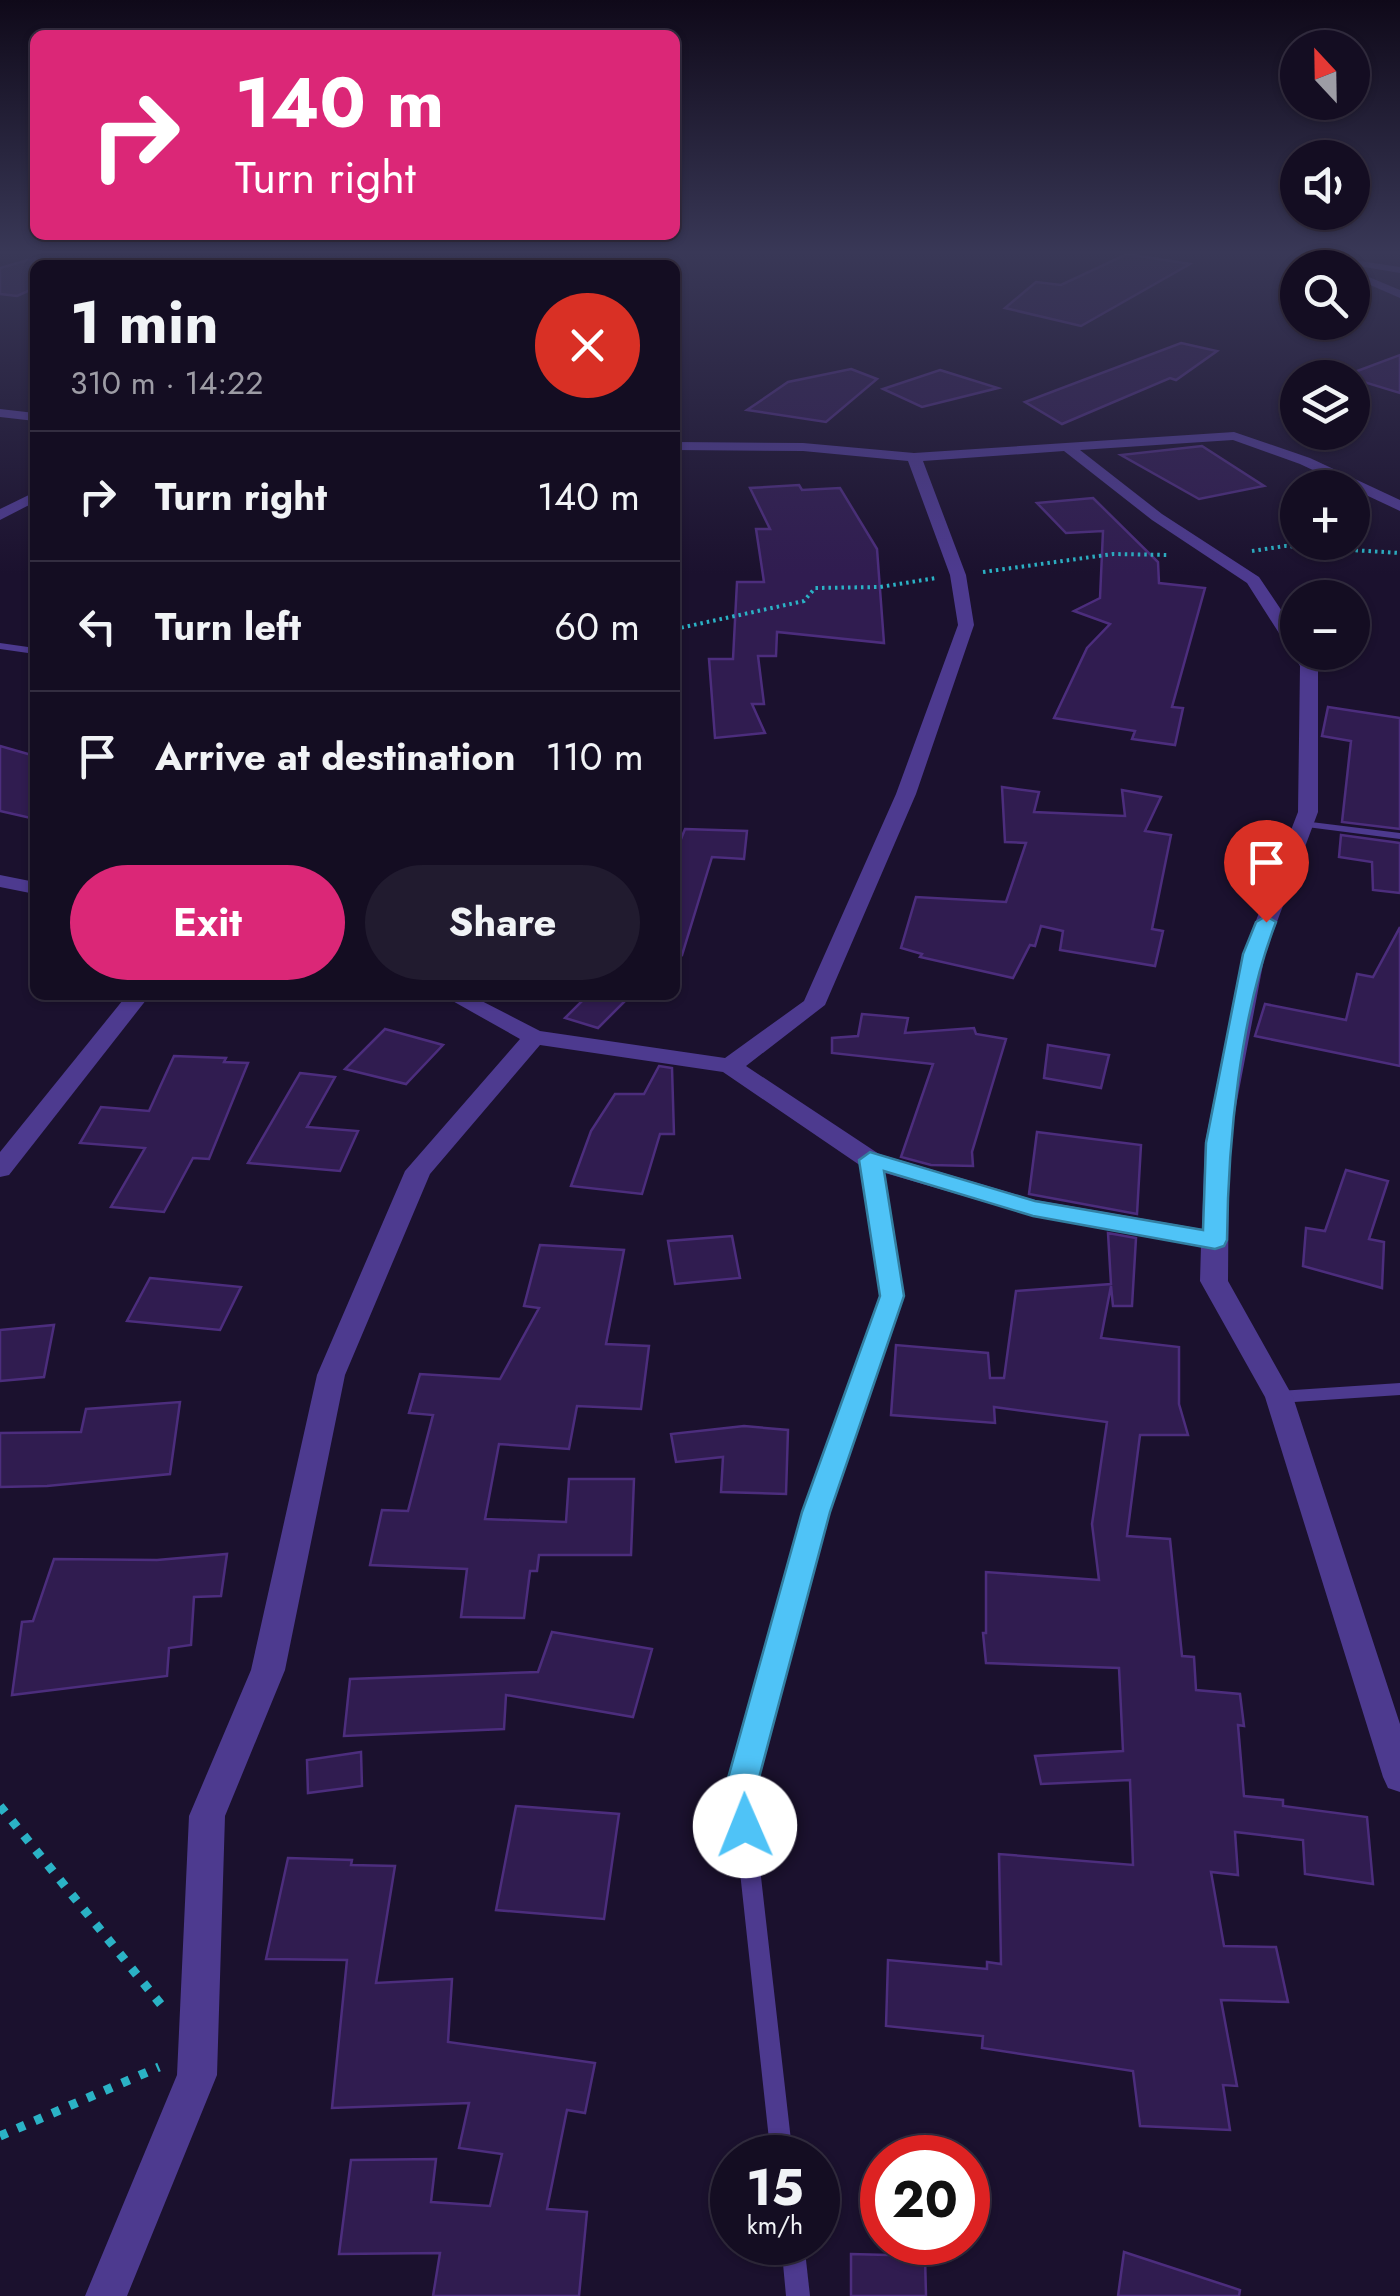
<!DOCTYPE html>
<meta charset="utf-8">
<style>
:root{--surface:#140d22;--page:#211b2f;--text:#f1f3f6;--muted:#9d9ca5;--line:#332d40;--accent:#db2777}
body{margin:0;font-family:Jost,sans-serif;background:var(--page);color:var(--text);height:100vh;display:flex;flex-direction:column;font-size:38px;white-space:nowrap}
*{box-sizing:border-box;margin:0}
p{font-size:32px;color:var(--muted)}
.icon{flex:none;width:55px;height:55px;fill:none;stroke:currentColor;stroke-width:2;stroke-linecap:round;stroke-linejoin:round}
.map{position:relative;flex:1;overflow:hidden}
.drawer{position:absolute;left:30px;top:260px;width:650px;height:740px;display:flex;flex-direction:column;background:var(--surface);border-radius:15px;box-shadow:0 2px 8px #0004,0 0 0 2px var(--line)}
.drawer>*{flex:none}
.hud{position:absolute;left:30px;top:30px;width:650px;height:210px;border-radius:15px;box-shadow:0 2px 8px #0004,0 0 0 2px var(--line);background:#db2777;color:#fff;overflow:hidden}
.needle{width:65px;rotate:338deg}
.fabs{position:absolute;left:1280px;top:30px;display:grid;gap:20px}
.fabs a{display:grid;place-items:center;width:90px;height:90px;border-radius:50%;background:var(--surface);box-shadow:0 2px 8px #0004,0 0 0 2px var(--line);font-size:50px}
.speed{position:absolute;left:710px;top:2135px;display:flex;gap:20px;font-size:50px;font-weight:700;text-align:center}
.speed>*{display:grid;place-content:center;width:130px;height:130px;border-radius:50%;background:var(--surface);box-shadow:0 2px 8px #0004,0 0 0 2px var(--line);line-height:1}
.speed small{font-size:25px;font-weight:400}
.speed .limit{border:15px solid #d22;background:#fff;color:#111}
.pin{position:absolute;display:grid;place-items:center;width:85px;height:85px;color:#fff;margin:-102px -42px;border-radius:50% 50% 50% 0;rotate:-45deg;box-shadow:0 0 10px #0007}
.pin .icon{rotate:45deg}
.me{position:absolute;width:110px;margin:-55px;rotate:359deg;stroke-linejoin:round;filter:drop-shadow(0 0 8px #0008)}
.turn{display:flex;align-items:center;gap:35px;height:210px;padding:0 40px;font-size:45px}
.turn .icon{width:130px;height:130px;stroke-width:2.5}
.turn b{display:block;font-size:70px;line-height:85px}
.round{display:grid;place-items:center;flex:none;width:105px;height:105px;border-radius:52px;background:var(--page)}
.head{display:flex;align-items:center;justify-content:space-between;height:170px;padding:0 40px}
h1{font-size:60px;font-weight:700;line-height:75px}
.action{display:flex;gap:20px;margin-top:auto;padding:20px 40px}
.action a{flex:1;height:115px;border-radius:60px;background:var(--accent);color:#fff;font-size:40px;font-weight:700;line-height:115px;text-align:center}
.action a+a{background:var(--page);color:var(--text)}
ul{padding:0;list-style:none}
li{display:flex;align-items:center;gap:30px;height:130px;padding:0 40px;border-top:2px solid var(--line)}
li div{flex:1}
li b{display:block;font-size:38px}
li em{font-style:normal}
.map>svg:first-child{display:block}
</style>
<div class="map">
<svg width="1400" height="2296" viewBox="0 0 1400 2296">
<rect width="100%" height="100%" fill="#1b112e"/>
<!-- building -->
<g fill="#301c50" stroke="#4c2d7d" stroke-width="2.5">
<path d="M1127 254 1190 264 1081 326 1005 308 1036 282 1061 285Z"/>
<path d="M35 258V288L17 296 0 294V268Z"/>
<path d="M1181 343 1217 351 1176 380 1170 378 1062 424 1025 402Z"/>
<path d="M1400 355V393L1344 376Z"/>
<path d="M851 369 877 379 826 422 747 410 788 382Z"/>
<path d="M940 370 998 388 922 407 883 389Z"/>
<path d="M1202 446 1264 486 1199 499 1121 455Z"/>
<path d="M799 485 802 490 840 488 877 549 884 643 777 632 776 656H758L764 704H752L765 733 715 738 709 659H733L737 582H764L756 529H770L750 488Z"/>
<path d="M1093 498 1158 562 1159 583 1205 588 1172 707 1183 708 1175 745 1132 739 1135 731 1054 718 1087 648 1110 624 1074 611 1100 598 1103 531 1066 533 1037 503Z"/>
<path d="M1328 707 1400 718V829L1342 822 1351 741 1322 736Z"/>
<path d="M0 746 35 756V819L0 811Z"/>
<path d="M1002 787 1039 792 1034 812 1125 816 1122 790 1161 797 1145 831 1171 835 1152 929 1163 931 1155 966 1060 950 1063 931 1041 926 1035 946 1030 945 1013 978 920 957 922 954 901 948 916 897 1006 902 1026 843 1005 842Z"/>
<path d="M685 829 747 831 744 859 712 857 682 955 675 954V854Z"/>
<path d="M1341 835 1400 843V893L1373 890 1372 862 1339 857Z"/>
<path d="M1400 927V1066L1255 1036 1265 1004 1346 1020 1357 974 1373 977Z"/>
<path d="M588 995H631L598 1028 565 1018Z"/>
<path d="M862 1014 908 1018 905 1033 974 1028 976 1034 1006 1039 972 1152 973 1166 931 1165 901 1157 933 1064 832 1053V1038L858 1036Z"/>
<path d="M385 1029 443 1045 406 1084 345 1069Z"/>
<path d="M1048 1045 1109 1055 1101 1088 1044 1078Z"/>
<path d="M174 1056 226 1058 224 1062 248 1063 209 1159 193 1158 164 1212 111 1207 145 1148 80 1143 101 1107 149 1111Z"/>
<path d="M659 1066 672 1068 674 1134H660L642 1194 571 1186 591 1131 615 1094H644Z"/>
<path d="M300 1073 335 1077 307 1127 358 1131 340 1171 248 1163Z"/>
<path d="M1037 1132 1141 1145 1137 1214 1029 1194Z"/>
<path d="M1346 1170 1388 1181 1369 1239 1384 1242 1382 1288 1303 1266 1306 1228 1325 1231Z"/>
<path d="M1108 1233 1136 1238 1132 1306H1113L1111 1286 1101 1338 1179 1347V1404L1188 1435H1140L1127 1536 1170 1539 1182 1656 1194 1657 1196 1690 1240 1694 1244 1726 1238 1725 1244 1796 1283 1800V1806L1367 1817 1373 1884 1305 1874 1303 1840 1235 1832 1238 1875 1211 1872 1224 1946 1276 1947 1288 2002 1221 2000 1237 2086 1223 2085 1230 2130 1140 2126 1133 2071 982 2048 983 2036 886 2026 888 1960 987 1969V1962L1001 1964 999 1854 1133 1865 1130 1780 1041 1784 1035 1756 1123 1751 1119 1668 986 1663 983 1633H986V1572L1099 1580 1092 1524 1107 1422 994 1407 995 1423 891 1415 896 1345 988 1353 990 1378H1004L1016 1291 1111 1284Z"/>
<path d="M732 1236 740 1278 675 1284 668 1241Z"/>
<path d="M540 1245 624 1250 606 1344 649 1346 641 1409 577 1406 569 1449 499 1444 485 1519 566 1522 569 1479H634L631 1555H539L537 1571H530L524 1618 461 1617 467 1569 370 1565 382 1510 408 1511 433 1415 409 1413 420 1374 500 1379 539 1308 524 1306Z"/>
<path d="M150 1278 241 1287 220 1330 127 1321Z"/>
<path d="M54 1325 44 1377 0 1381V1330Z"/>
<path d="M180 1402 170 1474 47 1486 0 1487V1433L81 1432 86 1409Z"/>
<path d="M744 1426 788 1430 786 1494 721 1492 723 1457 676 1462 671 1434Z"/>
<path d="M227 1554 221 1596 194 1597 191 1645 169 1648 167 1676 12 1695 22 1622 33 1621 54 1559 157 1560Z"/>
<path d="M552 1632 652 1649 633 1717 506 1695 504 1729 344 1736 350 1679 538 1672Z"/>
<path d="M361 1752 362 1786 308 1793 307 1760Z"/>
<path d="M516 1806 619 1814 604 1919 496 1910Z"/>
<path d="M288 1858 352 1860 351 1865 395 1866 376 1983 452 1979 448 2042 595 2063 585 2113 567 2110 547 2209 587 2212 579 2296H433L440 2253 339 2254 351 2160 436 2159 431 2202 490 2206 502 2154 459 2148 469 2103 332 2108 347 1960 266 1959Z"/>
<path d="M1124 2252 1240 2290 1239 2296H1118Z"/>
<path d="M851 2254 925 2256 926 2296H851Z"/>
</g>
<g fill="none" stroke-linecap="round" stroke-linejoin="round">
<!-- path-far1 -->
<g stroke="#2bb2c5" stroke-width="4" stroke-dasharray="2.5 4" stroke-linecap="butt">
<path d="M1252 551 1285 546 1400 553"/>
<path d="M983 572 1113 554 1170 555"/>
<path d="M675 629 804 601 815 588 880 587 936 578"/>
</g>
<!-- path -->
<g stroke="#2bb2c5" stroke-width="9" stroke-dasharray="8 11" stroke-linecap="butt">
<path d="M0 1806 163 2007"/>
<path d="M0 2136 159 2067"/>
</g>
<!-- service -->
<g fill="#4d3a8f" fill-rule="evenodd">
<path d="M0 643 35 648V654L0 649Z"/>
<path d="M1303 821 1400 833V839L1299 826 1298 824Z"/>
<path d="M870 1156 877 1160 900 1296 824 1512 751 1789 793 2158H771L731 1789 808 1512 884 1296 863 1160Z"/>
<path d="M1400 1383V1395L1279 1403 1273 1401 1271 1397 1273 1393 1279 1391Z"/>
<path d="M781 2242H804L810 2296H786Z"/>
</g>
<!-- minor -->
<g fill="#4d3a8f" fill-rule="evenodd">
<path d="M1281 253H1306L1400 267V273Z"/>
<path d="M1352 270 1400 290V298L1352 277Z"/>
<path d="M0 409 35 413V421L0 417Z"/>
<path d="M1234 432 1310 458 1400 500V511L1300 464 1233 440 1080 450 1162 514 1259 577 1298 635V652H1309L1318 666V812L1265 954 1229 1143 1228 1281 1293 1397 1400 1724V1792L1388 1788 1383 1777 1265 1397 1200 1281 1201 1246 1033 1216 861 1166 723 1072 540 1045 430 1174 345 1375 285 1670 225 1816 217 2075 127 2296H85L177 2075 189 1816 251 1670 317 1375 405 1171 520 1039 442 995H470L540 1031 725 1058 804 1001 896 794 958 625 950 575 908 461 803 451 675 450V442L803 443 914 453ZM1064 451 1152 520 1247 583 1300 666 1298 812 1243 954 1205 1143 1202 1229 1035 1200 879 1154 746 1066 825 1005 916 794 974 625 966 575 923 461Z"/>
<path d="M35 492V502L0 520V509Z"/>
<path d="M0 875 35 882V894L0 887Z"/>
<path d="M127 995H150L9 1175 0 1177V1152Z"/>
</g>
</g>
<!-- sky -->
<linearGradient id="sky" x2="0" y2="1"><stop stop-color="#0f0919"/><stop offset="0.44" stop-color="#393857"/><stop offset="1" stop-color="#393857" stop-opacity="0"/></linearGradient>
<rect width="1400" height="574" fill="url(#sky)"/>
<!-- route -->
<path fill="#4fc3f7" stroke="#337fa1" stroke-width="2.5" d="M1266 916 1276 922C1240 1015 1228 1140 1227 1240L1224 1246 1215 1249 1033 1216 884 1171 904 1296 830 1512 756 1789 761 1826 756 1836 745 1840 733 1836 725 1789 802 1512 880 1296 859 1160 870 1152 1035 1201 1203 1230 1206 1143 1243 954 1256 922Z"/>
</svg>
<div class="fabs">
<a><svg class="needle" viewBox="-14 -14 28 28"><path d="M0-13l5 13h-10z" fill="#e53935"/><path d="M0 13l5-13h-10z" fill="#9d9ca5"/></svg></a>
<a><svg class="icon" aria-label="sound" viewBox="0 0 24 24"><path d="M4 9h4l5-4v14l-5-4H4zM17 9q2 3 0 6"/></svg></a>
<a><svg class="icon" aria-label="search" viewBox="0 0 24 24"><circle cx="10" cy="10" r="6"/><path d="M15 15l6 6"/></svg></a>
<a><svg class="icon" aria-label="layers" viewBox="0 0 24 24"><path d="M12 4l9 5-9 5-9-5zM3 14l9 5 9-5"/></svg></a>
<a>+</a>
<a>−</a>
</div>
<div class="speed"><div>15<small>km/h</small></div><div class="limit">20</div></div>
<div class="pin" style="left:1266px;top:922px;background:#d93025"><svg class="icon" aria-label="arrive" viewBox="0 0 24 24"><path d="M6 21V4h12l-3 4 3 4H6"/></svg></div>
<svg class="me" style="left:745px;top:1826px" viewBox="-20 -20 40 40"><circle r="19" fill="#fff"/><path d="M0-13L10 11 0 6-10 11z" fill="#4fc3f7"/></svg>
<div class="hud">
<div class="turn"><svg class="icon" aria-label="right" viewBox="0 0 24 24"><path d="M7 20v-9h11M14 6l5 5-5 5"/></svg><div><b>140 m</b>Turn right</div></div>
</div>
<section class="drawer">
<div class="head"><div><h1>1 min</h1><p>310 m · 14:22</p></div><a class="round" style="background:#d93025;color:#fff"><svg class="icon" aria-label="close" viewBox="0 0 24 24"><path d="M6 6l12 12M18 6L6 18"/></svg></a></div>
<ul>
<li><svg class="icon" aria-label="right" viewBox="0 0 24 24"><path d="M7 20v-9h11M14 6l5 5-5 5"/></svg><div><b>Turn right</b></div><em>140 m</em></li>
<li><svg class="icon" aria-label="left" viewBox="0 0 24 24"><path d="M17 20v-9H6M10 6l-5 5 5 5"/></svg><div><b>Turn left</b></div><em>60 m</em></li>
<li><svg class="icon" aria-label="arrive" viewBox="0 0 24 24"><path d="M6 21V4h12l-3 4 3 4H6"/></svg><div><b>Arrive at destination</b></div><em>110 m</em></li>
</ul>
<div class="action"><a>Exit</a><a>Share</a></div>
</section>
</div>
